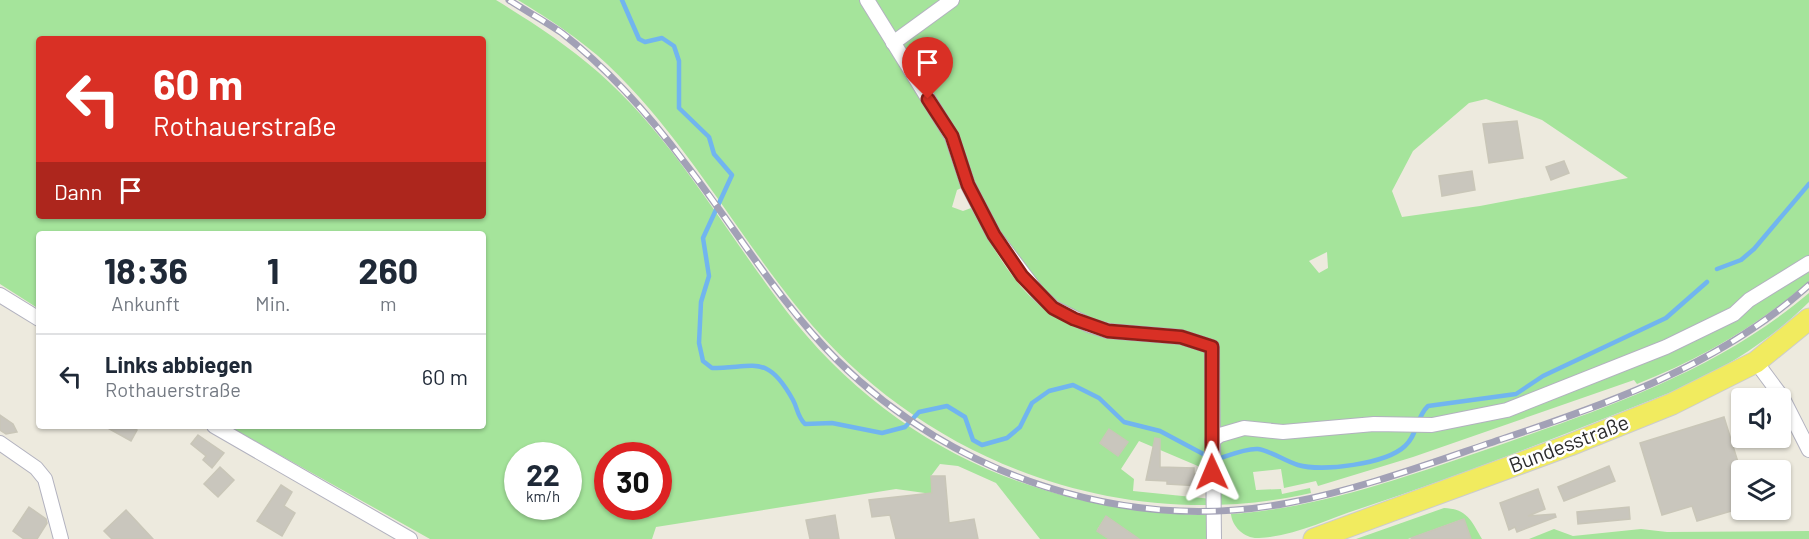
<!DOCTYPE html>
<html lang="de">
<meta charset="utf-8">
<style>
:root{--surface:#fff;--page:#f2f2f3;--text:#1f2937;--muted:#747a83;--line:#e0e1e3}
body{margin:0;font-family:Barlow,sans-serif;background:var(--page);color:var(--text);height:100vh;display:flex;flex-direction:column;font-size:22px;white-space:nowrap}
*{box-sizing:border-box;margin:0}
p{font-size:20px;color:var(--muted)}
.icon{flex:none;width:33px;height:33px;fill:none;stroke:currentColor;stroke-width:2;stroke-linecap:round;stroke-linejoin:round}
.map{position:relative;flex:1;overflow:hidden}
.panel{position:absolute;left:36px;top:231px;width:450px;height:198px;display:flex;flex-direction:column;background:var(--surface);border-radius:6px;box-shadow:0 2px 4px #0004}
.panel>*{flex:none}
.banner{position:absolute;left:36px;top:36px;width:450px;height:183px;border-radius:6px;box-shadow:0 2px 4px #0004;background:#d93025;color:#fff;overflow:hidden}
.buttons{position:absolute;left:1731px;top:388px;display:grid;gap:12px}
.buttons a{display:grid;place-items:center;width:60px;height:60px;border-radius:6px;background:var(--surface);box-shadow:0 2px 4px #0004;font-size:30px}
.speed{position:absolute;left:504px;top:442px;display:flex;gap:12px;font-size:30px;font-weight:700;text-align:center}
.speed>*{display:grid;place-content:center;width:78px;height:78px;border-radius:50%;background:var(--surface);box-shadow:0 2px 4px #0004;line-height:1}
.speed small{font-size:15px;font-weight:400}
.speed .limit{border:9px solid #d22;background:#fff;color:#111}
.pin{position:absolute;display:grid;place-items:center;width:51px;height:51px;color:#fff;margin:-62px -26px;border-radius:50% 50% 50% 0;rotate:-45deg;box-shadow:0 0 6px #0007}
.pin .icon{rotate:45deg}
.me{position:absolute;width:66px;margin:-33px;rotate:359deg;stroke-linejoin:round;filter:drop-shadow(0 0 4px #0008)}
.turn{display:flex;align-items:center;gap:21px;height:126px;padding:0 18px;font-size:27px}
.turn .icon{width:78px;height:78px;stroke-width:2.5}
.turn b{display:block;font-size:42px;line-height:51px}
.then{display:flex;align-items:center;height:57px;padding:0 18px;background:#0003;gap:12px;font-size:22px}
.eta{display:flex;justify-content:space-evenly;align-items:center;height:102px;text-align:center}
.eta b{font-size:36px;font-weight:700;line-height:42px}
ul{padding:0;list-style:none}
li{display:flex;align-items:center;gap:18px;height:84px;padding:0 18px;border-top:2px solid var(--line)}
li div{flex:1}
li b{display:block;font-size:22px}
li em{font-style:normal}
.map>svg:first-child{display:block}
</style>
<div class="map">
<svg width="1809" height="539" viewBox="0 0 1809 539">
<rect width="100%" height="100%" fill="#edeade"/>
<!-- green -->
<g fill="#a5e49b" fill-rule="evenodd">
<path d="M0 0H496C532 22 566 44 598 72 678 142 729 239 795 322 900 451 1048 514 1213 515L1214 539H1139L1106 516 1097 530 1109 539H1040L996 483 958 466 940 464 931 476 932 494 896 489 656 527 652 539H430L228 426H483V234H39V309L0 284ZM39 39H483V216H39ZM518 456H568V507H518ZM608 456H658V507H608Z"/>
<path d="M518 0H1809V281C1758 326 1700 359 1637 384L1634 380 1413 457 1318 486 1316 481 1284 488 1281 469 1253 472 1256 490 1281 489 1282 494 1310 488 1311 493C1122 536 923 462 801 312 735 231 684 137 607 64 580 39 549 19 518 0ZM1486 99 1542 120 1628 178 1480 206 1402 217 1392 191 1413 151 1469 103ZM968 185C994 224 1020 274 1059 302 1078 316 1100 321 1123 326L1121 339C1038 329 1007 274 971 208L963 211 952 207 957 190ZM1327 252 1328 268 1319 273 1309 261ZM1139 441 1212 472V499L1133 491 1134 479 1121 469Z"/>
<path d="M1809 293V302C1774 337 1735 361 1692 384 1582 427 1472 472 1359 509 1328 519 1292 537 1259 538 1245 539 1232 527 1231 514 1319 508 1402 478 1485 450 1599 410 1715 373 1809 293Z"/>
<path d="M1444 508C1467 509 1471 520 1482 539H1471L1463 519 1408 539H1356Z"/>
<path d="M1554 529 1573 536 1641 529 1667 532 1809 531V539H1529Z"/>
</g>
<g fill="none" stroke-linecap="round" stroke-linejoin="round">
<!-- stream -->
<g stroke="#71b5ef" stroke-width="4.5">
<path d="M622 0 639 39 645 42 662 38 674 46 679 61V108L709 137 714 154 732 175 703 238 709 276 701 302 699 343 703 361 712 368C755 368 767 353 793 400 798 409 797 416 805 424L832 423 882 433 905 427 919 412 947 406 965 417 973 440 982 445 1007 438 1020 427 1032 403 1049 391 1073 385 1099 398 1124 422 1160 431 1207 456"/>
<path d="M1717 269 1741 260 1754 249 1809 184"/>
<path d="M1218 459C1230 455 1246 448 1258 449 1271 451 1285 461 1298 465 1322 472 1386 464 1405 446 1417 436 1416 417 1428 406L1516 394 1543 376 1666 318 1707 282"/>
</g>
</g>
<!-- building -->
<g fill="#c9c6bd" stroke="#c9c6b8" stroke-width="1.5">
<path d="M1517 121 1523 158 1489 163 1483 124Z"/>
<path d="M1564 161 1569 173 1551 180 1546 167Z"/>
<path d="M1472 171 1475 190 1442 196 1439 176Z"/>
<path d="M0 415 13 424 17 432 6 434 0 430Z"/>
<path d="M1724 417 1742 475V508L1697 521 1692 506 1662 515 1640 443Z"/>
<path d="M104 426H129L137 430 131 441Z"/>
<path d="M1109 429 1128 442 1118 456 1100 443Z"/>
<path d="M198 435 224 453 212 468 203 460 206 456 191 444Z"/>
<path d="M1155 438 1160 439V467L1194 468V474H1202L1201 486 1167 484V481L1146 480Z"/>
<path d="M1609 466 1615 481 1564 501 1558 487Z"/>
<path d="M220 467 234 480 218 497 204 484Z"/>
<path d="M931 476H945L949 523 974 519 978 539H896L890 515 872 517 869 500 932 493Z"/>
<path d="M281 485 292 492 284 506 295 513 282 536 257 521Z"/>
<path d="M1538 489 1545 509 1528 516 1555 514 1556 517 1517 532 1515 527 1509 530 1500 503Z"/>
<path d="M29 507 46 519 47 523 37 539H24L13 531Z"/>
<path d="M1629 507 1630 519 1578 524 1577 512Z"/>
<path d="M126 510 153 539H112L104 531Z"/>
<path d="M835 515 839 539H810L806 520Z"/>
<path d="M1106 516 1139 539H1109L1097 531Z"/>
<path d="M1464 519 1471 539H1412L1411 538Z"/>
</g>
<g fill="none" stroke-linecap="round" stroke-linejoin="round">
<!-- minor casing -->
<g stroke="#b2b2bf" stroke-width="16">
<g id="minor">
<path d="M867 0 952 137 968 185 994 235 1038 293 1054 308 1089 325 1108 331 1181 337 1212 347 1214 539"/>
<path d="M893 43 952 0"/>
<path d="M0 295 39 319"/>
<path d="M1756 362 1782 397 1809 450"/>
<path d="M214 426 410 539"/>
<path d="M1212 441 1220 435 1244 428 1283 432 1374 424 1432 425 1507 410 1666 347 1734 314 1749 300 1809 263"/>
<path d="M0 443 36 468 45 479 61 539"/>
</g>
</g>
<!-- primary casing -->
<g stroke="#ccc" stroke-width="23">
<path id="primary" d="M1314 539 1570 445 1672 404 1756 362 1809 319"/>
</g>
<!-- minor -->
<use href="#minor" stroke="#fff" stroke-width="14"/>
<!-- primary -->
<use href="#primary" stroke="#f1eb5f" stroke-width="21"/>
<!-- rail casing -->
<g stroke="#a2a1b6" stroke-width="7">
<path id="rail" d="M509 0C526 11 545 21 562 33 608 69 650 116 685 163 736 229 778 301 837 360 954 476 1125 534 1288 503 1362 489 1433 462 1505 438 1614 402 1722 363 1809 285"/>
</g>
<!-- rail -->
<use href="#rail" stroke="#fff" stroke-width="4.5" stroke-dasharray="14" stroke-linecap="butt"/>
</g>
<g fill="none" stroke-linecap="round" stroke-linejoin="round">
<!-- route casing -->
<g stroke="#8d1f18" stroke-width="15">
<path id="route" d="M928 99 952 136 968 185 994 235 1022 276 1053 308 1074 319 1108 331 1181 337 1212 347V472"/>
</g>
<!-- route -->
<use href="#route" stroke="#d93025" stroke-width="10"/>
</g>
<g text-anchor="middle" stroke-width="5" stroke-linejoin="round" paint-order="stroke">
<!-- street labels -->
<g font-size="21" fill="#2c2c2c" stroke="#fff">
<text transform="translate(1569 444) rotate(-21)" y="7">Bundesstraße</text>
</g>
</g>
</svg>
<div class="buttons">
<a><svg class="icon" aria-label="sound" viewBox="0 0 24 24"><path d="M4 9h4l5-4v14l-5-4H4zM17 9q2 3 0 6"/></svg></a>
<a><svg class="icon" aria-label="layers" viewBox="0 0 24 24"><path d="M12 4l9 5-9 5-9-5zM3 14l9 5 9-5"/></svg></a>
</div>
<div class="speed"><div>22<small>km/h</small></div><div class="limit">30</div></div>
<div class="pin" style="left:928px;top:99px;background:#d93025"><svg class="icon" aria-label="arrive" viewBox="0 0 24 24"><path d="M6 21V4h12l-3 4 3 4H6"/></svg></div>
<svg class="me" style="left:1212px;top:472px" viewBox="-20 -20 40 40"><path d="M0-17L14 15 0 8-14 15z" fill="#d93025" stroke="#fff" stroke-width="4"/></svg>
<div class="banner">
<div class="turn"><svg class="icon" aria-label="left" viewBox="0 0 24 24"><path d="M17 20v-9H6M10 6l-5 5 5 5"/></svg><div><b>60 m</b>Rothauerstraße</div></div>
<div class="then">Dann<svg class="icon" aria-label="arrive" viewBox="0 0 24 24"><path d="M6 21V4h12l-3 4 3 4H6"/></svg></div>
</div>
<section class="panel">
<div class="eta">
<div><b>18:36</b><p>Ankunft</p></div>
<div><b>1</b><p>Min.</p></div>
<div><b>260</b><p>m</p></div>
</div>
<ul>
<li><svg class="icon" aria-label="left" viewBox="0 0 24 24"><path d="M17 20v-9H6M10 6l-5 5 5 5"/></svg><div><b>Links abbiegen</b><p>Rothauerstraße</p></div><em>60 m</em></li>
</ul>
</section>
</div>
